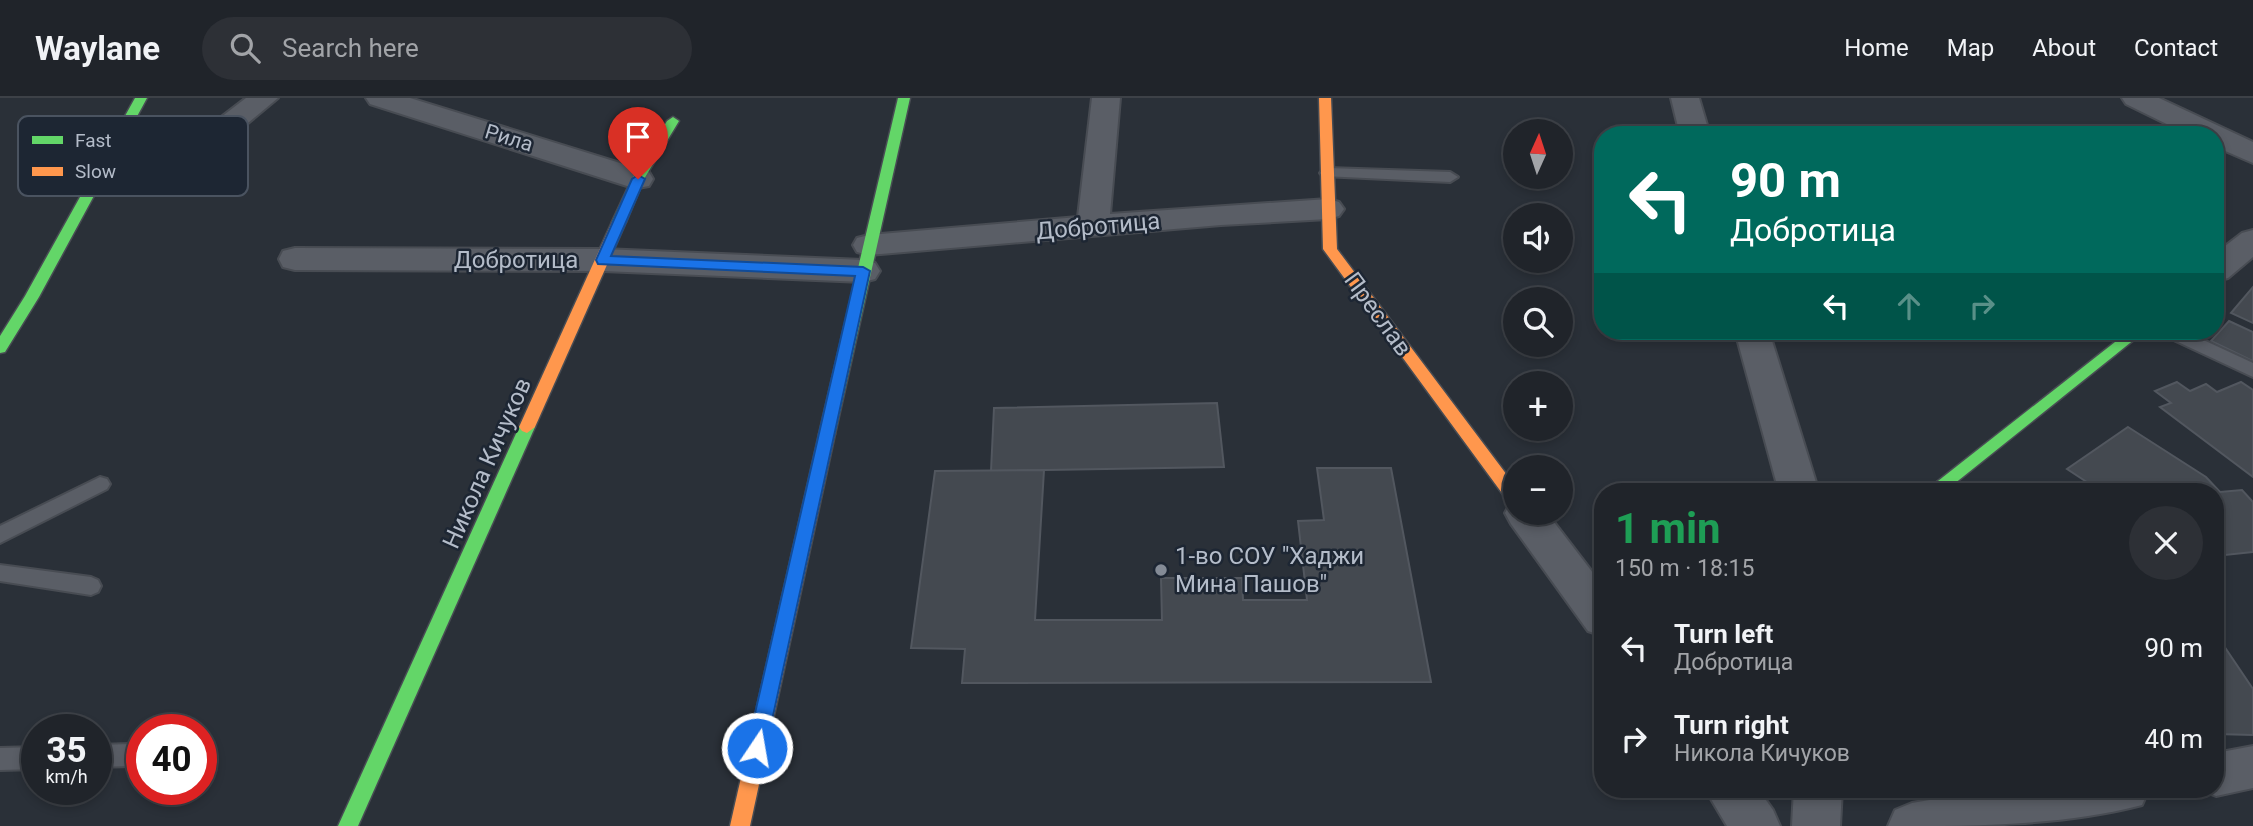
<!DOCTYPE html>
<meta charset="utf-8">
<style>
:root{--surface:#20242a;--page:#2d3036;--text:#f1f3f6;--muted:#a2a4a8;--line:#3d4147}
body{margin:0;font-family:Roboto,sans-serif;background:var(--page);color:var(--text);height:100vh;display:flex;flex-direction:column;font-size:26px;white-space:nowrap}
*{box-sizing:border-box;margin:0}
p{font-size:23px;color:var(--muted)}
.icon{flex:none;width:38px;height:38px;fill:none;stroke:currentColor;stroke-width:2;stroke-linecap:round;stroke-linejoin:round}
.map{position:relative;flex:1;overflow:hidden}
.panel{position:absolute;left:1594px;top:385px;width:630px;height:315px;display:flex;flex-direction:column;background:var(--surface);border-radius:28px;box-shadow:0 4px 10px #0003,0 0 0 2px var(--line)}
.panel>*{flex:none}
.guide{position:absolute;left:1594px;top:28px;width:630px;height:214px;border-radius:28px;box-shadow:0 4px 10px #0003,0 0 0 2px var(--line);background:#00695c;color:#fff;overflow:hidden}
.needle{width:46px;rotate:3deg}
.tools{position:absolute;left:1503px;top:21px;display:grid;gap:14px}
.tools a{display:grid;place-items:center;width:70px;height:70px;border-radius:50%;background:var(--surface);box-shadow:0 4px 10px #0003,0 0 0 2px var(--line);font-size:35px}
.speed{position:absolute;left:21px;top:616px;display:flex;gap:14px;font-size:35px;font-weight:700;text-align:center}
.speed>*{display:grid;place-content:center;width:91px;height:91px;border-radius:50%;background:var(--surface);box-shadow:0 4px 10px #0003,0 0 0 2px var(--line);line-height:1}
.speed small{font-size:18px;font-weight:400}
.speed .limit{border:10px solid #d22;background:#fff;color:#111}
.pin{position:absolute;display:grid;place-items:center;width:60px;height:60px;color:#fff;margin:-72px -30px;border-radius:50% 50% 50% 0;rotate:-45deg;box-shadow:0 0 7px #0007}
.pin .icon{rotate:45deg}
.me{position:absolute;width:77px;margin:-38px;rotate:12deg;stroke-linejoin:round;filter:drop-shadow(0 0 5px #0008)}
.turn{display:flex;align-items:center;gap:24px;height:147px;padding:0 21px;font-size:32px}
.turn .icon{width:91px;height:91px;stroke-width:2.5}
.turn b{display:block;font-size:49px;line-height:60px}
.lanes{display:flex;align-items:center;height:66px;padding:0 21px;background:#0003;justify-content:center;gap:35px;direction:ltr}
.lanes .off{opacity:.35}
.round{display:grid;place-items:center;flex:none;width:74px;height:74px;border-radius:37px;background:var(--page)}
.summary{display:flex;align-items:center;justify-content:space-between;height:119px;padding:0 21px}
h1{font-size:42px;font-weight:700;line-height:52px;color:#1e9e55}
ul{padding:0;list-style:none}
li{display:flex;align-items:center;gap:21px;height:91px;padding:0 21px}
li div{flex:1}
li b{display:block;font-size:26px}
li em{font-style:normal}
header{display:flex;align-items:center;gap:42px;box-sizing:border-box;height:98px;padding:0 35px;background:var(--surface);border-bottom:2px solid var(--line)}
header strong{font-size:33px}
nav{display:flex;gap:38px;margin-inline-start:auto;font-size:24px}
.search{width:490px;height:63px;background:var(--page);display:flex;align-items:center;gap:18px;box-sizing:border-box;padding:0 24px;border-radius:38px;color:var(--muted);font-size:26px}
.map>svg:first-child{display:block}
</style>
<header>
<strong>Waylane</strong>
<div class="search"><svg class="icon" aria-label="search" viewBox="0 0 24 24"><circle cx="10" cy="10" r="6"/><path d="M15 15l6 6"/></svg>Search here</div>
<nav><a>Home</a><a>Map</a><a>About</a><a>Contact</a></nav>
</header>
<div class="map">
<svg width="2253" height="728" viewBox="0 0 2253 728">
<rect width="100%" height="100%" fill="#2a3038"/>
<!-- building -->
<g fill="#444950" stroke="#52575f" stroke-width="2">
<path d="M2253 189V225L2231 215Z"/>
<path d="M2229 223 2253 234V263L2211 243Z"/>
<path d="M2177 284 2190 293 2206 286 2217 294 2241 284 2253 292V379L2160 309 2171 305 2155 293Z"/>
<path d="M1217 305 1224 369 991 373 994 310Z"/>
<path d="M2128 329 2206 379 2220 394 2242 392 2253 404V454L2216 458V394H2102L2067 371Z"/>
<path d="M1317 370H1391L1431 584 962 585 965 551 911 550 935 373 1044 372 1035 522H1162L1161 480H1242L1243 502H1307L1298 423 1324 422Z"/>
<path d="M2216 548H2224L2253 591V637L2216 636Z"/>
</g>
<g fill="none" stroke-linecap="round" stroke-linejoin="round">
<!-- lane casing -->
<g stroke="#484c53" stroke-width="4">
<g id="lane">
<path d="M1328 70 1450 74 1458 79 1450 84 1323 78 1320 75 1323 72Z"/>
<path d="M2160 233H2184L2253 265V279L2163 237Z"/>
<path d="M100 379 107 381 110 386 107 391 0 445V428Z"/>
<path d="M0 467 91 479 98 482 101 488 98 494 91 497 0 483Z"/>
<path d="M132 646 142 653 140 664 132 668 96 669V647Z"/>
<path d="M37 649V671L0 672V650Z"/>
</g>
</g>
<!-- street casing -->
<g stroke="#484c53" stroke-width="4">
<g id="street">
<path d="M246 0H278L230 40 115 54 104 51 100 45 104 39 115 36 212 26Z"/>
<path d="M366 0H410L649 74 653 81 649 88 638 90 627 88 370 6Z"/>
<path d="M1092 0H1120L1110 116 1328 101 1339 104 1344 111 1339 118 1328 121 1221 127 869 157 857 154 853 147 857 140 869 137 1078 119Z"/>
<path d="M1671 0H1699L1710 37H1680Z"/>
<path d="M2122 0H2159L2253 44V65L2216 49V37H2189L2126 6Z"/>
<path d="M2253 132V159L2228 180 2216 183V155L2242 135Z"/>
<path d="M295 150 603 151 863 162 875 165 880 173 875 181 863 184 603 173 295 172 283 169 279 161 283 153Z"/>
<path d="M1735 233H1769L1819 394H1779Z"/>
<path d="M1516 402V415H1547L1603 488V538L1588 533 1511 426 1505 415 1511 404Z"/>
<path d="M2253 648V690L2216 698 2199 691H2216V655Z"/>
<path d="M1705 691H1758L1773 712 1780 728H1727Z"/>
<path d="M1794 691H1842L1840 728H1792Z"/>
<path d="M1993 691H2149L2142 707C2062 728 1971 728 1888 728L1895 712 1912 705Z"/>
</g>
</g>
<!-- fast casing -->
<g stroke="#484c53" stroke-width="3">
<g id="fast">
<path d="M135 0H147L39 199 5 254 0 255V238L25 198Z"/>
<path d="M898 0H910L835 336 827 342 819 336Z"/>
<path d="M673 19 679 23 644 81 626 124 619 128 614 127 612 124 632 81 667 23Z"/>
<path d="M2129 233H2145L1944 394H1924Z"/>
<path d="M527 323 535 329 358 728H338L519 329Z"/>
</g>
</g>
<!-- slow casing -->
<g stroke="#484c53" stroke-width="3">
<g id="slow">
<path d="M1319 0H1331L1337 151 1516 389V408L1510 406 1323 151Z"/>
<path d="M619 120 626 124 535 329 527 335 522 333 519 329 612 124Z"/>
<path d="M827 330 835 336 750 728H730L819 336Z"/>
</g>
</g>
<!-- lane -->
<use href="#lane" fill="#5a5e66" fill-rule="evenodd"/>
<!-- street -->
<use href="#street" fill="#5a5e66" fill-rule="evenodd"/>
<!-- fast -->
<use href="#fast" fill="#63d668" fill-rule="evenodd"/>
<!-- slow -->
<use href="#slow" fill="#ff974d" fill-rule="evenodd"/>
</g>
<!-- route -->
<path fill="#1a73e8" stroke="#114b97" stroke-width="2" d="M638 77 645 81 611 158 863 169 870 173 766 650 764 656 757 659 750 656 747 650 855 178 598 166 596 162 632 81Z"/>
<!-- markers -->
<circle fill="#848b96" stroke="#1d2633" stroke-width="2.5" cx="1161" cy="472" r="7"/>
<g text-anchor="middle" stroke-width="5" stroke-linejoin="round" paint-order="stroke">
<!-- far-street labels -->
<g font-size="21" fill="#b4bcc9" stroke="#1d2633">
<text transform="translate(509 40) rotate(17)" y="7">Рила</text>
</g>
<!-- street labels -->
<g font-size="24" fill="#b4bcc9" stroke="#1d2633">
<text transform="translate(1098 128) rotate(-5)" y="8">Добротица</text>
<text x="516" y="170">Добротица</text>
<text transform="translate(1378 216) rotate(54)" y="8">Преслав</text>
<text transform="translate(487 365) rotate(-66)" y="8">Никола Кичуков</text>
</g>
<!-- poi labels -->
<g font-size="24" fill="#b4bcc9" stroke="#1d2633" text-anchor="start">
<text x="1175" y="466">1-во СОУ "Хаджи<tspan x="1175" dy="28">Мина Пашов"</tspan></text>
</g>
</g>
<!-- legend -->
<rect x="18" y="18" width="230" height="80" rx="10" fill="#1d2633" stroke="#4a5360" stroke-width="2"/>
<rect x="32" y="38" width="31" height="8" fill="#63d668"/>
<rect x="32" y="69" width="31" height="9" fill="#ff974d"/>
<g font-size="19" fill="#b4bcc9">
<text x="75" y="49">Fast</text>
<text x="75" y="80">Slow</text>
</g>
</svg>
<div class="tools">
<a><svg class="needle" viewBox="-14 -14 28 28"><path d="M0-13l5 13h-10z" fill="#e53935"/><path d="M0 13l5-13h-10z" fill="#a2a4a8"/></svg></a>
<a><svg class="icon" aria-label="sound" viewBox="0 0 24 24"><path d="M4 9h4l5-4v14l-5-4H4zM17 9q2 3 0 6"/></svg></a>
<a><svg class="icon" aria-label="search" viewBox="0 0 24 24"><circle cx="10" cy="10" r="6"/><path d="M15 15l6 6"/></svg></a>
<a>+</a>
<a>−</a>
</div>
<div class="speed"><div>35<small>km/h</small></div><div class="limit">40</div></div>
<div class="pin" style="left:638px;top:81px;background:#d93025"><svg class="icon" aria-label="arrive" viewBox="0 0 24 24"><path d="M6 21V4h12l-3 4 3 4H6"/></svg></div>
<svg class="me" style="left:757px;top:650px" viewBox="-20 -20 40 40"><circle r="17" fill="#1a73e8" stroke="#fff" stroke-width="3"/><path d="M0-11L8 9 0 5-8 9z" fill="#fff"/></svg>
<div class="guide">
<div class="turn"><svg class="icon" aria-label="left" viewBox="0 0 24 24"><path d="M17 20v-9H6M10 6l-5 5 5 5"/></svg><div><b>90 m</b>Добротица</div></div>
<div class="lanes"><svg class="icon" aria-label="left" viewBox="0 0 24 24"><path d="M17 20v-9H6M10 6l-5 5 5 5"/></svg><svg class="icon off" aria-label="ahead" viewBox="0 0 24 24"><path d="M12 20V5M6 11l6-6 6 6"/></svg><svg class="icon off" aria-label="right" viewBox="0 0 24 24"><path d="M7 20v-9h11M14 6l5 5-5 5"/></svg></div>
</div>
<section class="panel">
<div class="summary"><div><h1>1 min</h1><p>150 m · 18:15</p></div><a class="round"><svg class="icon" aria-label="close" viewBox="0 0 24 24"><path d="M6 6l12 12M18 6L6 18"/></svg></a></div>
<ul>
<li><svg class="icon" aria-label="left" viewBox="0 0 24 24"><path d="M17 20v-9H6M10 6l-5 5 5 5"/></svg><div><b>Turn left</b><p>Добротица</p></div><em>90 m</em></li>
<li><svg class="icon" aria-label="right" viewBox="0 0 24 24"><path d="M7 20v-9h11M14 6l5 5-5 5"/></svg><div><b>Turn right</b><p>Никола Кичуков</p></div><em>40 m</em></li>
</ul>
</section>
</div>
